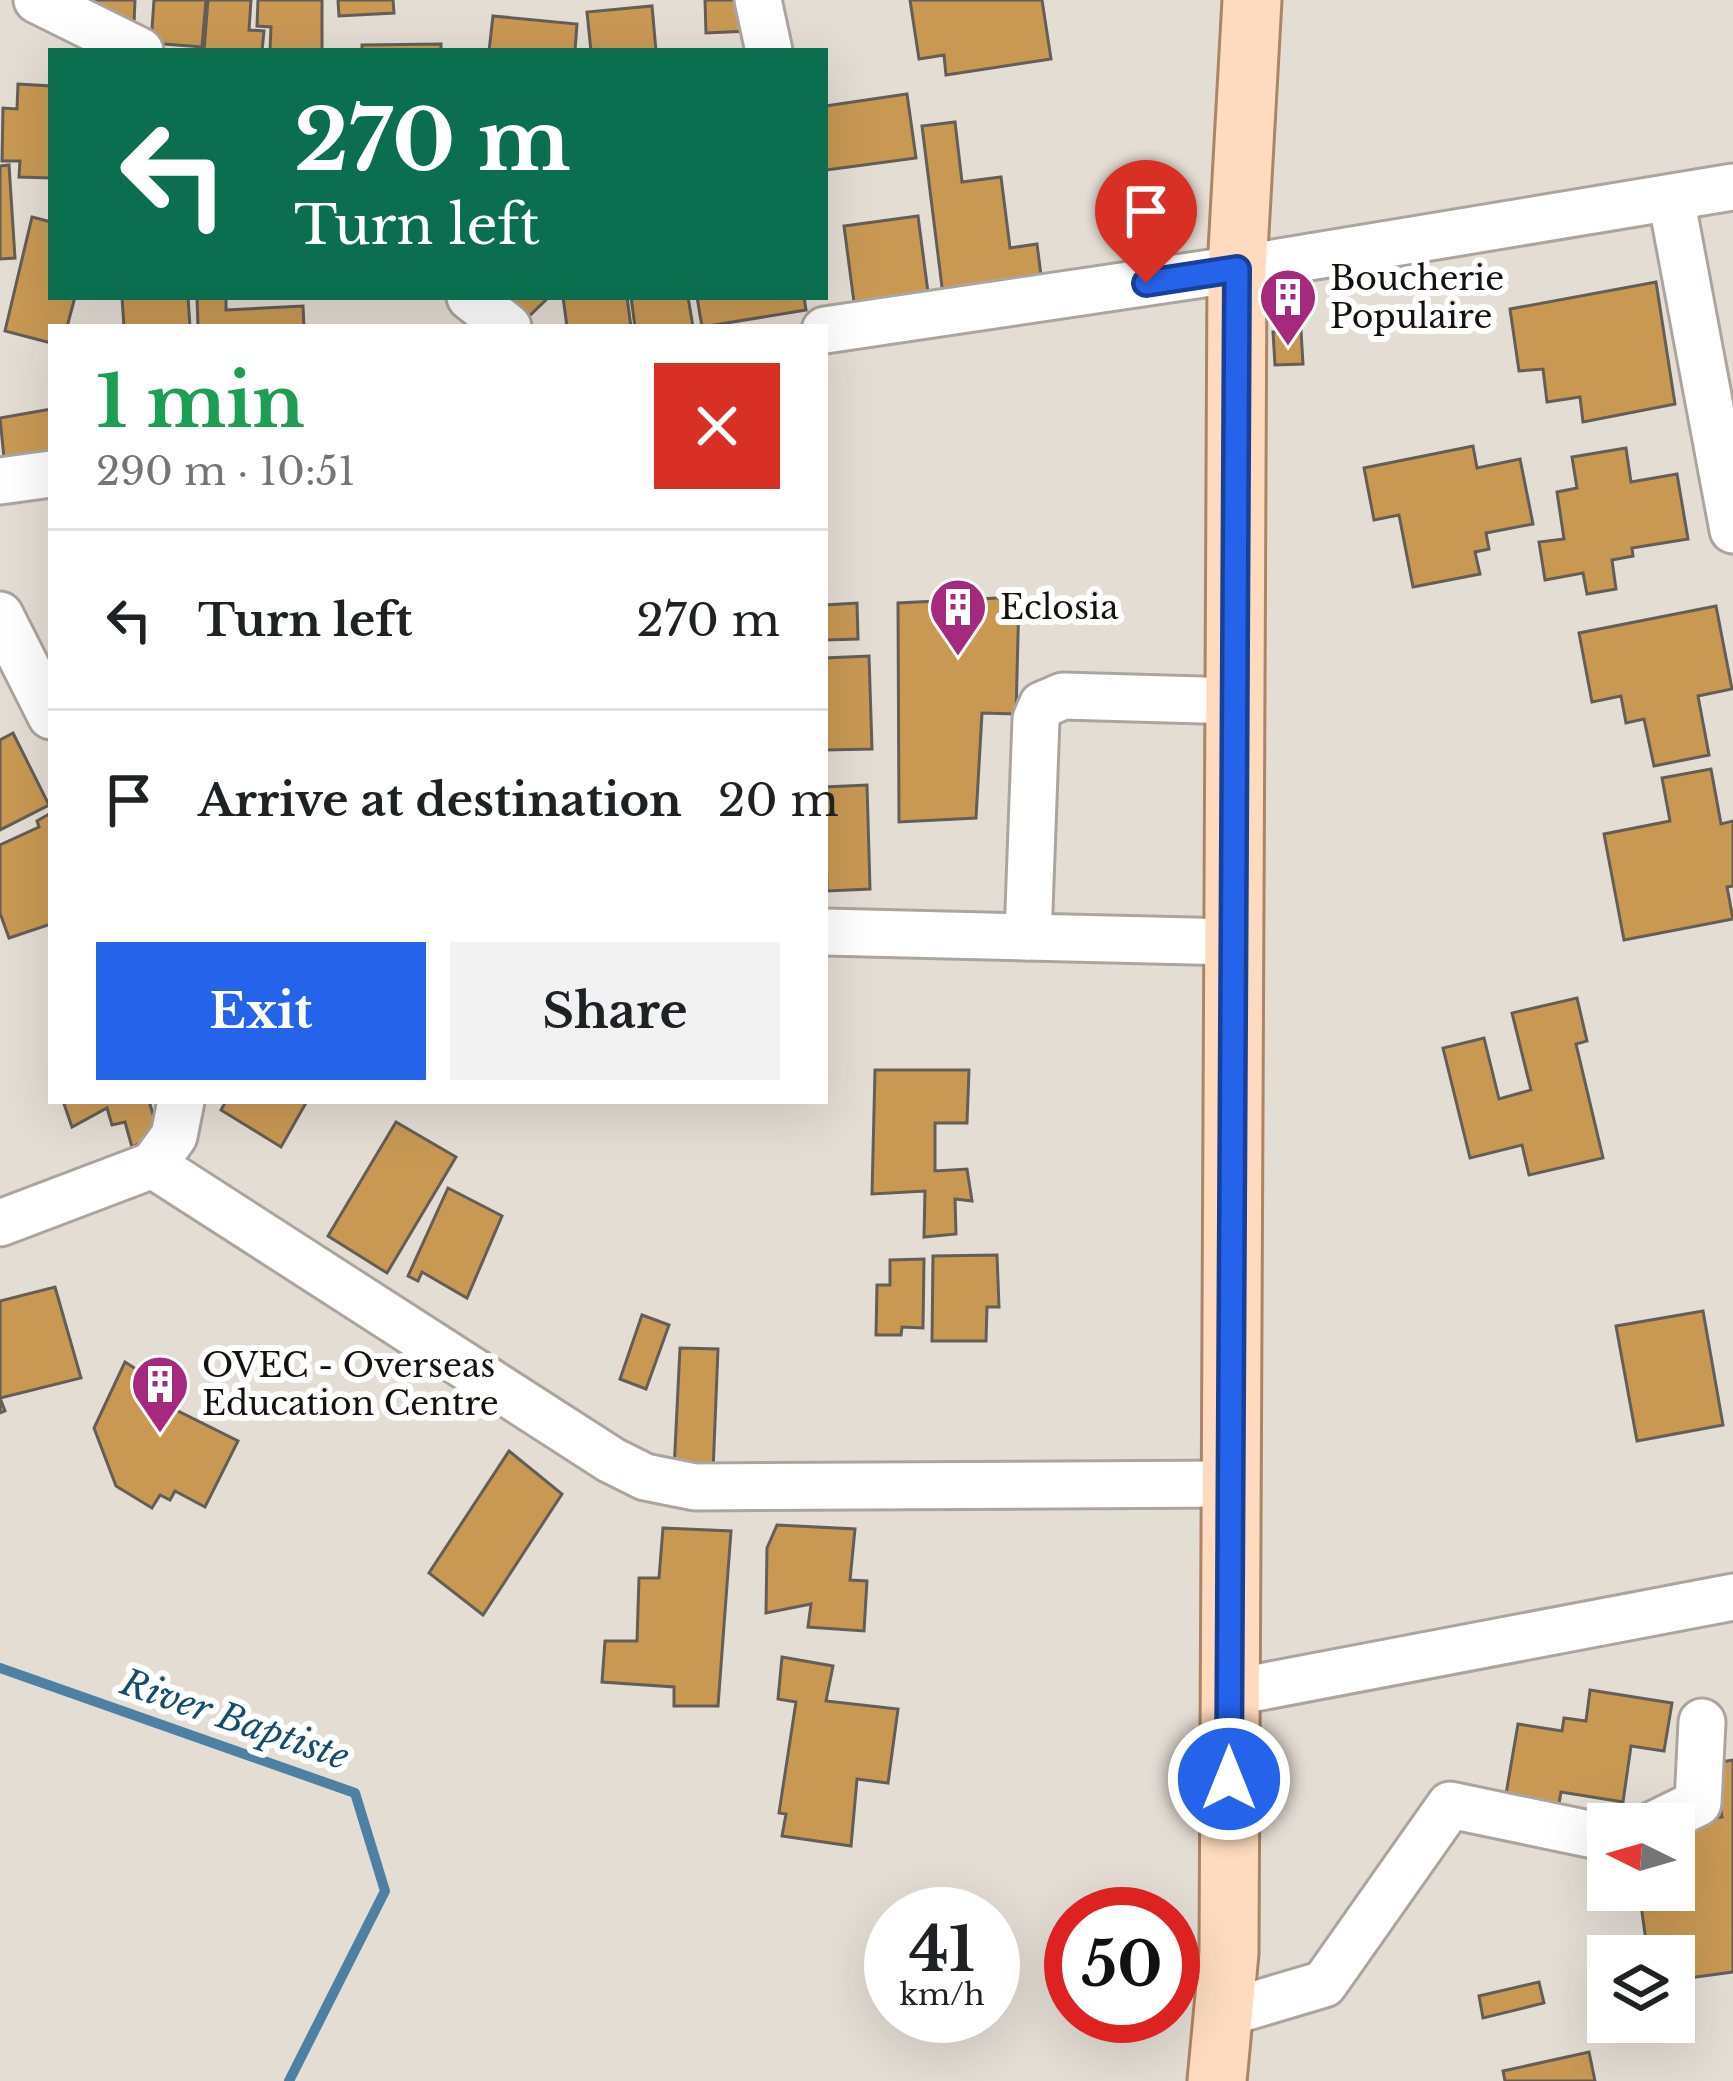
<!DOCTYPE html>
<meta charset="utf-8">
<style>
:root{--surface:#fff;--page:#f2f2f2;--text:#202124;--muted:#757577;--line:#e0e0e0;--accent:#2563eb}
body{margin:0;font-family:"Libre Baskerville",serif;background:var(--page);color:var(--text);height:100vh;display:flex;flex-direction:column;font-size:45px;white-space:nowrap}
*{box-sizing:border-box;margin:0}
p{font-size:39px;color:var(--muted)}
.icon{flex:none;width:66px;height:66px;fill:none;stroke:currentColor;stroke-width:2;stroke-linecap:round;stroke-linejoin:round}
.map{position:relative;flex:1;overflow:hidden}
.side{position:absolute;left:48px;top:324px;width:780px;height:780px;display:flex;flex-direction:column;background:var(--surface);border-radius:0px;box-shadow:0 12px 48px #0002}
.side>*{flex:none}
.top-card{position:absolute;left:48px;top:48px;width:780px;height:252px;border-radius:0px;box-shadow:0 12px 48px #0002;background:#0b6e4f;color:#fff;overflow:hidden}
.needle{width:78px;rotate:275deg}
.buttons{position:absolute;left:1587px;top:1803px;display:grid;gap:24px}
.buttons a{display:grid;place-items:center;width:108px;height:108px;border-radius:0px;background:var(--surface);box-shadow:0 12px 48px #0002;font-size:60px}
.speed{position:absolute;left:864px;top:1887px;display:flex;gap:24px;font-size:60px;font-weight:700;text-align:center}
.speed>*{display:grid;place-content:center;width:156px;height:156px;border-radius:50%;background:var(--surface);box-shadow:0 12px 48px #0002;line-height:1}
.speed small{font-size:30px;font-weight:400}
.speed .limit{border:18px solid #d22;background:#fff;color:#111}
.pin{position:absolute;display:grid;place-items:center;width:102px;height:102px;color:#fff;margin:-123px -51px;border-radius:50% 50% 50% 0;rotate:-45deg;box-shadow:0 0 12px #0007}
.pin .icon{rotate:45deg}
.me{position:absolute;width:132px;margin:-66px;rotate:0deg;stroke-linejoin:round;filter:drop-shadow(0 0 9px #0008)}
.turn{display:flex;align-items:center;gap:42px;height:252px;padding:0 48px;font-size:54px}
.turn .icon{width:156px;height:156px;stroke-width:2.5}
.turn b{display:block;font-size:84px;line-height:102px}
.round{display:grid;place-items:center;flex:none;width:126px;height:126px;border-radius:0px;background:var(--page)}
.headline{display:flex;align-items:center;justify-content:space-between;height:204px;padding:0 48px}
h1{font-size:72px;font-weight:700;line-height:90px;color:#1e9e55}
.button{display:flex;gap:24px;margin-top:auto;padding:24px 48px}
.button a{flex:1;height:138px;border-radius:0px;background:var(--accent);color:#fff;font-size:48px;font-weight:700;line-height:138px;text-align:center}
.button a+a{background:var(--page);color:var(--text)}
ul{padding:0;list-style:none}
li{display:flex;align-items:center;gap:36px;height:180px;padding:0 48px;border-top:3px solid var(--line)}
li div{flex:1}
li b{display:block;font-size:45px}
li em{font-style:normal}
.map>svg:first-child{display:block}
</style>
<div class="map">
<svg width="1733" height="2081" viewBox="0 0 1733 2081">
<rect width="100%" height="100%" fill="#e4ddd4"/>
<g fill="none" stroke-linecap="round" stroke-linejoin="round">
<!-- stream -->
<path stroke="#4d80a2" stroke-width="10" d="M0 1668 355 1793 385 1891 289 2081"/>
</g>
<!-- building -->
<g fill="#c99954" stroke="#645e56" stroke-width="3">
<path d="M74 0H135L134 23Z"/>
<path d="M154 0H206L202 47 151 43Z"/>
<path d="M208 0H251L249 30 264 31 262 51H204Z"/>
<path d="M258 0H322V51H270L271 27 257 26Z"/>
<path d="M338 0H393L394 13 339 16Z"/>
<path d="M705 0H748L749 31 706 33Z"/>
<path d="M910 0H1042L1051 59 946 75 944 55 919 59Z"/>
<path d="M652 6 656 51H591L587 12Z"/>
<path d="M493 16 577 24 575 51H489Z"/>
<path d="M441 44V51H362V45Z"/>
<path d="M18 84 51 86V178L19 177 20 161H2L3 108 17 109Z"/>
<path d="M907 94 916 158 826 170 825 106Z"/>
<path d="M955 122 962 182 1001 177 1010 248 1037 244 1043 291 944 303 922 126Z"/>
<path d="M9 165 15 258 0 259V166Z"/>
<path d="M918 216 929 300 855 310 844 226Z"/>
<path d="M32 217 51 222V297H75L67 327H51V343L5 331Z"/>
<path d="M1656 282 1675 404 1583 422 1580 397 1547 402 1543 369 1519 371 1510 309Z"/>
<path d="M122 297H188L190 327H124Z"/>
<path d="M197 297H226V310L303 306 304 327H198Z"/>
<path d="M489 297H549L518 327Z"/>
<path d="M563 297H627L631 327H567Z"/>
<path d="M631 297H688L693 327H635Z"/>
<path d="M697 297H804L806 310 702 327Z"/>
<path d="M1301 331 1303 364 1275 365 1273 332Z"/>
<path d="M51 409V460L5 468 0 418Z"/>
<path d="M1473 446 1477 468 1520 459 1533 524 1486 533 1489 549 1475 552 1480 574 1413 587 1399 515 1374 520 1364 468Z"/>
<path d="M1626 448 1631 482 1677 474 1688 539 1632 548 1633 556 1612 560 1616 589 1587 594 1583 573 1545 580 1539 542 1564 539 1557 492 1577 488 1572 457Z"/>
<path d="M1019 597 1016 714 982 713 976 818 899 822 898 603Z"/>
<path d="M857 603 858 639 825 640V605Z"/>
<path d="M1716 606 1732 689 1698 696 1709 755 1654 766 1644 719 1626 723 1621 696 1592 702 1579 633Z"/>
<path d="M869 656 872 749 825 750V658Z"/>
<path d="M13 733 49 805 0 830V740Z"/>
<path d="M1711 769 1721 824 1733 821V886L1727 887 1733 919 1624 940 1604 834 1670 821 1662 778Z"/>
<path d="M867 785 870 889 827 891 825 787Z"/>
<path d="M51 813V924L9 938 0 913V845L39 827 37 821Z"/>
<path d="M1577 998 1587 1041 1576 1044 1603 1158 1529 1175 1522 1145 1470 1158 1443 1048 1484 1038 1499 1099 1531 1090 1512 1013Z"/>
<path d="M875 1070H969L967 1123H935V1171L967 1169 972 1201 955 1199 956 1234 924 1237 925 1191 872 1194Z"/>
<path d="M63 1101H149L159 1134 132 1147 125 1122 112 1125 107 1108 72 1127Z"/>
<path d="M226 1101H307L281 1147 221 1110Z"/>
<path d="M396 1122 456 1157 387 1273 328 1236Z"/>
<path d="M448 1188 502 1216 467 1298 422 1272 418 1281 408 1276Z"/>
<path d="M997 1255 999 1307H987L986 1341H932L933 1256Z"/>
<path d="M924 1259 923 1328 902 1327 901 1335H876L877 1285H890V1260Z"/>
<path d="M55 1287 81 1378 0 1398 5 1411 0 1413V1301Z"/>
<path d="M1703 1311 1723 1425 1637 1441 1616 1326Z"/>
<path d="M642 1315 669 1325 646 1389 620 1379Z"/>
<path d="M680 1348 718 1349 713 1472 674 1470Z"/>
<path d="M125 1362 161 1385 154 1399 238 1441 205 1507 175 1491 170 1500 160 1495 152 1508 116 1486 94 1428Z"/>
<path d="M509 1451 562 1494 483 1615 429 1573Z"/>
<path d="M777 1525 855 1529 850 1580 867 1581 864 1631 808 1627 811 1604 766 1613 767 1548Z"/>
<path d="M663 1528 731 1531 718 1706H674V1687L602 1682 605 1641H637L639 1578H659Z"/>
<path d="M782 1657 833 1666 826 1701 898 1709 888 1783 857 1779 851 1846 782 1836 786 1814 779 1813 796 1702 778 1699Z"/>
<path d="M1590 1690 1672 1703 1664 1751 1631 1746 1623 1802 1561 1792 1557 1815 1504 1806 1518 1724 1562 1731 1564 1718 1586 1721Z"/>
<path d="M1733 1760V1972L1674 1980V1956H1648L1639 1890H1674V1842L1687 1840 1684 1822 1722 1817 1714 1763Z"/>
<path d="M1539 1982 1544 2003 1483 2018 1479 1996Z"/>
<path d="M1589 2052 1595 2081H1505L1503 2071Z"/>
</g>
<g fill="none" stroke-linecap="round" stroke-linejoin="round">
<!-- minor casing -->
<g stroke="#aca59d" stroke-width="51">
<g id="minor">
<path d="M37 0 140 51"/>
<path d="M758 0 769 51"/>
<path d="M1671 198 1733 530"/>
<path d="M470 297 508 327"/>
<path d="M825 330 1237 269 1733 187"/>
<path d="M0 481 51 474"/>
<path d="M0 615 51 716"/>
<path d="M825 932 1234 942"/>
<path d="M1028 937 1036 719 1042 705 1063 696 1237 701"/>
<path d="M153 1165 611 1460 645 1477 695 1487 1230 1484"/>
<path d="M0 1223 153 1165 174 1136 181 1101"/>
<path d="M1229 1693 1733 1597"/>
<path d="M1655 1824 1698 1803 1702 1722"/>
<path d="M1223 2014 1324 1984 1450 1805 1608 1838"/>
</g>
</g>
<!-- major casing -->
<g stroke="#ab8564" stroke-width="63">
<path id="major" d="M1217 2081 1229 1953 1237 269 1252 0"/>
</g>
<!-- minor -->
<use href="#minor" stroke="#fff" stroke-width="45"/>
<!-- major -->
<use href="#major" stroke="#fedbbe" stroke-width="57"/>
</g>
<g fill="none" stroke-linecap="round" stroke-linejoin="round">
<!-- route casing -->
<g stroke="#184099" stroke-width="30">
<path id="route" d="M1146 283 1237 269 1229 1779"/>
</g>
<!-- route -->
<use href="#route" stroke="#2563eb" stroke-width="21"/>
</g>
<!-- icons -->
<defs>
<g id="building-pin" transform="scale(3)"><path d="M0 17L-7.5 6A9.5 9.5 0 1 1 7.5 6Z" fill="#a52a7e" stroke="#fff"/><path d="M-4-6H4V6H1V3H-1V6H-4ZM-2.5-4.3h1.7v1.8h-1.7ZM.8-4.3h1.7v1.8H.8ZM-2.5-1h1.7V.8h-1.7ZM.8-1h1.7V.8H.8Z" fill="#fff"/></g>
</defs>
<g fill-rule="evenodd">
<use href="#building-pin" x="1288" y="297"/>
<use href="#building-pin" x="958" y="607"/>
<use href="#building-pin" x="160" y="1384"/>
</g>
<g text-anchor="middle" stroke-width="12" stroke-linejoin="round" paint-order="stroke">
<!-- poi labels -->
<g font-size="33" fill="#14110e" stroke="#fff" text-anchor="start">
<text x="1330" y="290">Boucherie<tspan x="1330" dy="38">Populaire</tspan></text>
<text x="1000" y="619">Eclosia</text>
<text x="202" y="1377">OVEC - Overseas<tspan x="202" dy="38">Education Centre</tspan></text>
</g>
<!-- water labels -->
<g font-size="36" font-style="italic" fill="#144c6e" stroke="#fff">
<text transform="translate(235 1719) rotate(19)" y="13">River Baptiste</text>
</g>
</g>
</svg>
<div class="buttons">
<a><svg class="needle" viewBox="-14 -14 28 28"><path d="M0-13l5 13h-10z" fill="#e53935"/><path d="M0 13l5-13h-10z" fill="#757577"/></svg></a>
<a><svg class="icon" aria-label="layers" viewBox="0 0 24 24"><path d="M12 4l9 5-9 5-9-5zM3 14l9 5 9-5"/></svg></a>
</div>
<div class="speed"><div>41<small>km/h</small></div><div class="limit">50</div></div>
<div class="pin" style="left:1146px;top:283px;background:#d93025"><svg class="icon" aria-label="arrive" viewBox="0 0 24 24"><path d="M6 21V4h12l-3 4 3 4H6"/></svg></div>
<svg class="me" style="left:1229px;top:1779px" viewBox="-20 -20 40 40"><circle r="17" fill="#2563eb" stroke="#fff" stroke-width="3"/><path d="M0-11L8 9 0 5-8 9z" fill="#fff"/></svg>
<div class="top-card">
<div class="turn"><svg class="icon" aria-label="left" viewBox="0 0 24 24"><path d="M17 20v-9H6M10 6l-5 5 5 5"/></svg><div><b>270 m</b>Turn left</div></div>
</div>
<section class="side">
<div class="headline"><div><h1>1 min</h1><p>290 m · 10:51</p></div><a class="round" style="background:#d93025;color:#fff"><svg class="icon" aria-label="close" viewBox="0 0 24 24"><path d="M6 6l12 12M18 6L6 18"/></svg></a></div>
<ul>
<li><svg class="icon" aria-label="left" viewBox="0 0 24 24"><path d="M17 20v-9H6M10 6l-5 5 5 5"/></svg><div><b>Turn left</b></div><em>270 m</em></li>
<li><svg class="icon" aria-label="arrive" viewBox="0 0 24 24"><path d="M6 21V4h12l-3 4 3 4H6"/></svg><div><b>Arrive at destination</b></div><em>20 m</em></li>
</ul>
<div class="button"><a>Exit</a><a>Share</a></div>
</section>
</div>
